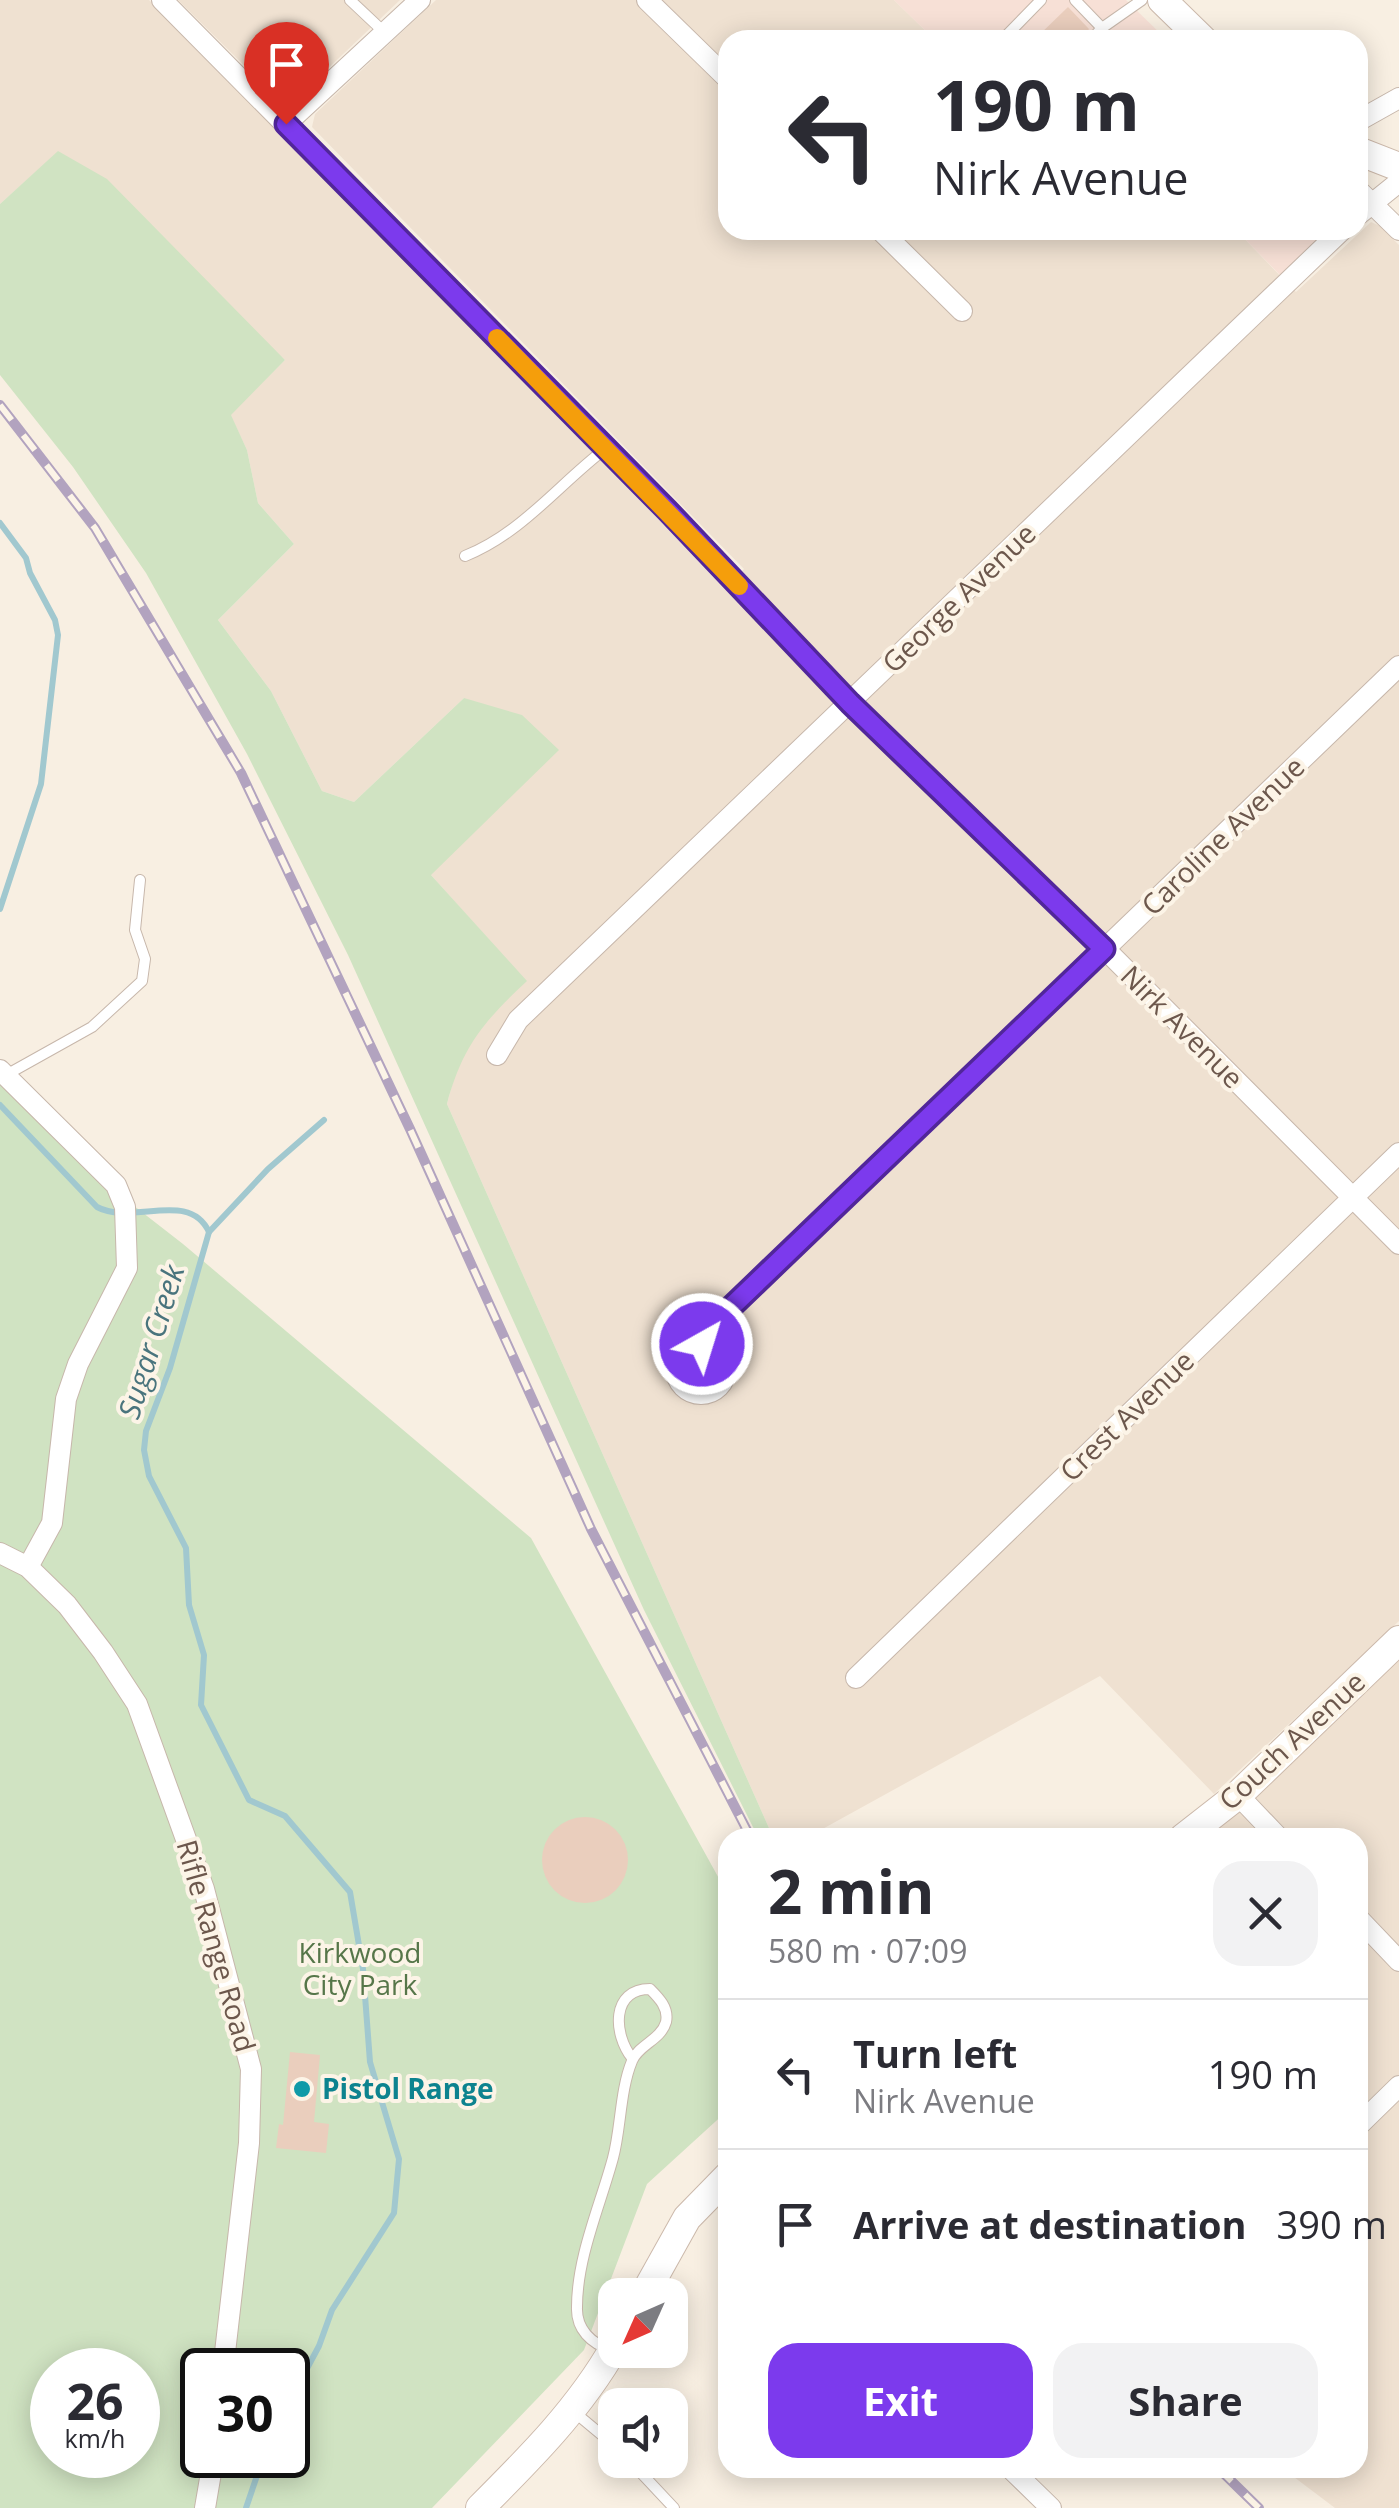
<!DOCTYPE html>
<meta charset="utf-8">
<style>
:root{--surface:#fff;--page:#f2f2f3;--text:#2b2b33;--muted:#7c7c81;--line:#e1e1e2;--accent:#7c3aed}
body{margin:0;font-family:"Open Sans",sans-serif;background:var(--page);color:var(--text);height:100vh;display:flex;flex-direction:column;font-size:38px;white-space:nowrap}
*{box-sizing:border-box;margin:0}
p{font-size:32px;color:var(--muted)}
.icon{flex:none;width:55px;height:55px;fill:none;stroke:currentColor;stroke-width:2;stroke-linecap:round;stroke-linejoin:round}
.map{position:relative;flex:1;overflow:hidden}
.side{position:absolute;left:718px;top:1828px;width:650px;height:650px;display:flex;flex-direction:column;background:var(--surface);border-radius:30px;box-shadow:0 5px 25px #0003}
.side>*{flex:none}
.banner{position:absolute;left:718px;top:30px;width:650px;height:210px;border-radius:30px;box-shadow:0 5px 25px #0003;background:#fff;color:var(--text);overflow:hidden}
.needle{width:65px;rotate:225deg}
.buttons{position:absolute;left:598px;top:2278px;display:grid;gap:20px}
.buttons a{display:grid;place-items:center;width:90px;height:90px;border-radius:20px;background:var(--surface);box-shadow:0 5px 25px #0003;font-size:50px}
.speed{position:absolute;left:30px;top:2348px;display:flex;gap:20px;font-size:50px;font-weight:700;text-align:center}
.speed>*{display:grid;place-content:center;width:130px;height:130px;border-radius:50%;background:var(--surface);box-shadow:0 5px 25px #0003;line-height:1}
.speed small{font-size:25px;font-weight:400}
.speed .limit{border:5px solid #111;border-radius:15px;background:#fff;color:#111}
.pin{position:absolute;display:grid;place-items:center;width:85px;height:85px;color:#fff;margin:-102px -42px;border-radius:50% 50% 50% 0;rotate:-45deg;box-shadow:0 0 10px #0007}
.pin .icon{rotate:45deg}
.me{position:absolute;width:110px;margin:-55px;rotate:39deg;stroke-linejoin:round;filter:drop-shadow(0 0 8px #0008)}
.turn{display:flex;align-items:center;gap:35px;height:210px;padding:0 50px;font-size:45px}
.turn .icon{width:130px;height:130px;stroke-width:2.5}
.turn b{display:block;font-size:70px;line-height:85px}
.round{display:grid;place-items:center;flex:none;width:105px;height:105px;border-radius:30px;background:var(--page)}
.summary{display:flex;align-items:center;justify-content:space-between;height:170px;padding:0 50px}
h1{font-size:60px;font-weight:700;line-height:75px}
.button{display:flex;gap:20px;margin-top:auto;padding:20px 50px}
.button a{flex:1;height:115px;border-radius:30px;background:var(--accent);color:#fff;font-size:40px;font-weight:700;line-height:115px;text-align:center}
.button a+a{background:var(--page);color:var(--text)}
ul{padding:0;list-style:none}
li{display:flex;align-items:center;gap:30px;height:150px;padding:0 50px;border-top:2px solid var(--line)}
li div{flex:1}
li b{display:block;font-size:38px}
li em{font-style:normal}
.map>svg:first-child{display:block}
</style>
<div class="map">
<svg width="1399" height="2508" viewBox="0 0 1399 2508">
<rect width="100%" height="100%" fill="#f8efe2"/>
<!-- residential -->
<g fill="#efe1d1">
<path d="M0 0H149L649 500 728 585 744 569 312 127 315 114 436 0H894L935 40H728V230H1236L1296 292 1371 222 1380 226 1399 245V1621L1214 1794 1100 1676 808 1837H773L447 1104 457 1066 488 1016 526 981 431 875 464 698 354 802 322 791 271 691 218 620 294 544 258 503 247 450 230 414 285 360 58 152 0 204Z"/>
<path d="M178 0H400L299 96 284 101 277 98Z"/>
<path d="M1399 1656V2508H1335L1282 2468H1358V1838H1200Z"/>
</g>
<!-- commercial -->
<g fill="#f7e0d6">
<path d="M894 0H1126L1167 40H935Z"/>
<path d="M1236 230H1327L1282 277Z"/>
</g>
<!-- green -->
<g fill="#d0e3c2" fill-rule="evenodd">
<path d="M58 151 107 179 285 360 231 415 247 450 258 503 294 544 218 620 271 691 322 791 354 802 464 698 522 715 559 750 431 875 527 981C484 1021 462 1047 447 1104L773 1837H758L644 1610 348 955 247 754 146 573 73 467 0 375V204Z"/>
<path d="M0 1083 102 1181 183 1244 531 1538 727 1893V2111L647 2184 584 2350 432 2508H0ZM52 2370H138V2455H52ZM202 2370H288V2455H202Z"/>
</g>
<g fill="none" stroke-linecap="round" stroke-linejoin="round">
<!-- stream -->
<g stroke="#a1c8cf" stroke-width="6">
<path d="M0 523 26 558 30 573 55 620 58 635 41 784 0 909"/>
<path d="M0 1105 97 1207C132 1226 189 1189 209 1232"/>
<path d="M288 2404 319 2346 332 2310 394 2213 399 2159 370 2062 363 1969 350 1892 285 1816 249 1800 201 1705 204 1655 189 1605 186 1548 149 1476 144 1450 146 1431 170 1368 209 1232 268 1169 324 1120"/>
<path d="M246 2508 264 2455"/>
</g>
</g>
<!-- building -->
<g fill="#eacebd">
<path d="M1068 7 1089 29 1081 40H1034Z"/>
<circle cx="585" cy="1860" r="43"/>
<path d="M290 2052 320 2055 314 2122 329 2124 326 2153 276 2148 279 2124 283 2125Z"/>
</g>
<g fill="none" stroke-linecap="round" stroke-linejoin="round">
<!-- lane casing -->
<g stroke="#c7b7ab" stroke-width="12">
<g id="lane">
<path d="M350 0 384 32"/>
<path d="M1075 0 1102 28"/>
<path d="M1002 40 1041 0"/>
<path d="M1091 40 1102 28 1142 0"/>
<path d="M465 556C522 533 558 485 605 449"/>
<path d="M6 1075 92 1027 142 981 145 959 135 930 140 880"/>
<path d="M612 2350C591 2344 576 2329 577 2307 577 2257 600 2206 613 2158 621 2128 620 2090 632 2061 638 2045 661 2040 666 2022 669 2008 659 1998 650 1989 611 1989 613 2034 632 2058"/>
<path d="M573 2411 615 2446"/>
<path d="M629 2460 674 2508"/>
</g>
</g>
<!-- street casing -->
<g stroke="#c7b7ab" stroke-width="22">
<g id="street">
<path d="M162 0 667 510 850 703 1105 949 1399 1244"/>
<path d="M647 0 728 79"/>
<path d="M1358 121 1399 98"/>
<path d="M286 124 420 0"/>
<path d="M1358 190 1399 230"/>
<path d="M1358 215 1399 182"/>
<path d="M880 230 962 311"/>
<path d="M497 1055 518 1020 1342 230"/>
<path d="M0 1070 116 1185 125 1207 127 1268 78 1364 66 1399 52 1523 28 1567"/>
<circle cx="701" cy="1369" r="25"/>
<path d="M711 1346 728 1311 1399 666"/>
<path d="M0 1553 28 1567 67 1605 103 1652 137 1704 204 1889 251 2069 249 2143 223 2370"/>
<path d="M856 1678 1399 1153"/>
<path d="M1238 1795 1279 1838"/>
<path d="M1358 1918 1399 1961"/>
<path d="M1358 2126 1399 2086"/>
<path d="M1010 2468 1051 2508"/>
<path d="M205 2508 214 2455"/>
</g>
</g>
<!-- secondary casing -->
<g stroke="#ccb9ab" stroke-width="30">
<g id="secondary">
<path d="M1162 0 1203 40"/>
<path d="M1358 151 1399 167"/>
<path d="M1183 1838 1238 1795 1399 1640"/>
<path d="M644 2295 687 2218 728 2176"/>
<path d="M480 2508C530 2458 580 2408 615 2346"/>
</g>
</g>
<!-- lane -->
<use href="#lane" stroke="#fff" stroke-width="10"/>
<!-- street -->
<use href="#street" stroke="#fff" stroke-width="20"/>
<!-- secondary -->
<use href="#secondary" stroke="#fff" stroke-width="28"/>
<!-- rail casing -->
<g stroke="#b2a3bf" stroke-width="10">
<g id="rail">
<path d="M0 405 95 528 241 773 410 1129 591 1529 751 1838"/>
<path d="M1218 2468 1259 2508"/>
</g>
</g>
<!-- rail -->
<use href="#rail" stroke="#fcf4e7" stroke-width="6" stroke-dasharray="19" stroke-linecap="butt"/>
</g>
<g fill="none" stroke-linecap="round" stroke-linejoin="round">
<!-- route casing -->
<g stroke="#51269a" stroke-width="25">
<path id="route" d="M286 124 667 510 850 703 1104 949 728 1310 711 1346 702 1344"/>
</g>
<!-- route -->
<use href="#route" stroke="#7c3aed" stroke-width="18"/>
<!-- slow -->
<path stroke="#f59e0b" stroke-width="18" d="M497 338 739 586"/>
</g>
<!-- markers -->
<circle fill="#0f9aa8" stroke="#fcf4e7" stroke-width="4" cx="302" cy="2089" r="10"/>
<g text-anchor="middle" stroke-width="8" stroke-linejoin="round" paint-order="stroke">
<!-- street labels -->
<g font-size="28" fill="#6c574c" stroke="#fcf4e7">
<text transform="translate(959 598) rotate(-44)" y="10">George Avenue</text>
<text transform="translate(1223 836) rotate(-44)" y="10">Caroline Avenue</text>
<text transform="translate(1182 1027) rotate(45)" y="10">Nirk Avenue</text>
<text transform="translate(1127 1416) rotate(-44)" y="10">Crest Avenue</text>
<text transform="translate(1292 1741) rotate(-43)" y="10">Couch Avenue</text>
<text transform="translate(216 1946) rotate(74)" y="10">Rifle Range Road</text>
</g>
<!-- park labels -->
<g font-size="28" fill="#567649" stroke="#fcf4e7">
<text x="360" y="1963">Kirkwood<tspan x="360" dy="32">City Park</tspan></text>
</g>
<!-- culture labels -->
<g font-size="28" font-weight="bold" fill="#0d838f" stroke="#fcf4e7" text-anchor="start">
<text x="322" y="2099">Pistol Range</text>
</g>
<!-- water labels -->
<g font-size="30" font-style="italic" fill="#49747d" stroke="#fcf4e7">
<text transform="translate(152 1342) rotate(-73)" y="10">Sugar Creek</text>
</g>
</g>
</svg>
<div class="buttons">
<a><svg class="needle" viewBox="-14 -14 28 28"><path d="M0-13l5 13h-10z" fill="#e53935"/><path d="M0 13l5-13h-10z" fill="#7c7c81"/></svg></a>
<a><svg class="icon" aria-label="sound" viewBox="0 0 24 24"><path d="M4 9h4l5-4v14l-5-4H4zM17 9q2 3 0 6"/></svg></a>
</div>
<div class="speed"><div>26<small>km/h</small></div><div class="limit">30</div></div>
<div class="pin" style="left:286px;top:124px;background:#d93025"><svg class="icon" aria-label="arrive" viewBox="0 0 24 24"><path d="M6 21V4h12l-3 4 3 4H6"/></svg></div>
<svg class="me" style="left:702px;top:1344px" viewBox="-20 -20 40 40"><circle r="17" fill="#7c3aed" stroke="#fff" stroke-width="3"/><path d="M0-11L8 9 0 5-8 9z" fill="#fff"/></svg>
<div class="banner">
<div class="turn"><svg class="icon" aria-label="left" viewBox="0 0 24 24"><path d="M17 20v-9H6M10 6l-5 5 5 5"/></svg><div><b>190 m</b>Nirk Avenue</div></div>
</div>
<section class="side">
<div class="summary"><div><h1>2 min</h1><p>580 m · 07:09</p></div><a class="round"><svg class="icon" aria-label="close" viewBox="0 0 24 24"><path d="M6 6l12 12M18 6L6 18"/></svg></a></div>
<ul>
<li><svg class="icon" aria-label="left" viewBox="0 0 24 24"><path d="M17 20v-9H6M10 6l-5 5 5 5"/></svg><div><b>Turn left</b><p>Nirk Avenue</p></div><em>190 m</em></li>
<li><svg class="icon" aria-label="arrive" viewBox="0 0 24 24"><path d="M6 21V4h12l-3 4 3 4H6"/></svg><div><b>Arrive at destination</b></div><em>390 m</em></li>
</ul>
<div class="button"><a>Exit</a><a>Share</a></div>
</section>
</div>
